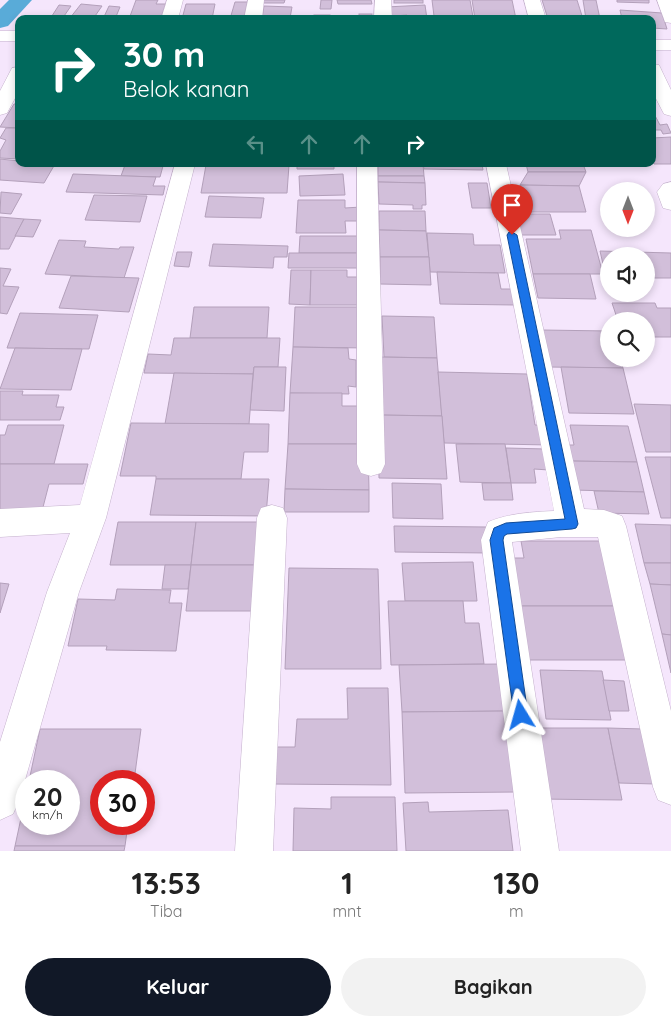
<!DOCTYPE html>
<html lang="id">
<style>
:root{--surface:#fff;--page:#f2f2f2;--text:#222;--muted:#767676;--accent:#111827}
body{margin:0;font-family:Quicksand,sans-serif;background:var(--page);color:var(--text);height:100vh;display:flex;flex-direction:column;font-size:19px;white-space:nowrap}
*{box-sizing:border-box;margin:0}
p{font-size:16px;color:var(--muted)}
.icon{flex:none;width:28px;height:28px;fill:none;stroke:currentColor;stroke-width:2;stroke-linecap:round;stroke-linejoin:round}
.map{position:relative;height:851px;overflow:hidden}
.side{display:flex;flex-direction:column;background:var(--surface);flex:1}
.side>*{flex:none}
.guide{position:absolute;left:15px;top:15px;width:641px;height:152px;border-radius:10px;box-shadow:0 2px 8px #0003;background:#00695c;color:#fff;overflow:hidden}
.needle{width:32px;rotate:180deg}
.controls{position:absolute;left:600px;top:182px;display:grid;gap:10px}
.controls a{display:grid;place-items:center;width:55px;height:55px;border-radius:50%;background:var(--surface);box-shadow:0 2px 8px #0003;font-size:25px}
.speed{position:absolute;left:15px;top:770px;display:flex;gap:10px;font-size:25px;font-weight:700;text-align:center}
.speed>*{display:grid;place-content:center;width:65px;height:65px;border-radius:50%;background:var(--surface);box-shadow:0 2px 8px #0003;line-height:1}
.speed small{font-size:12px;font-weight:400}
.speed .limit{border:8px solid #d22;background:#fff;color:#111}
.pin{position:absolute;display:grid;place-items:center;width:42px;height:42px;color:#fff;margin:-51px -21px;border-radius:50% 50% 50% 0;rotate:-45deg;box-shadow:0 0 5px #0007}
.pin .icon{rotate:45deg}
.me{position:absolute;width:55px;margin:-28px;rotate:352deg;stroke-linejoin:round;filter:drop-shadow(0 0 4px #0008)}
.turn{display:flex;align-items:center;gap:18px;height:105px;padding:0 25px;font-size:22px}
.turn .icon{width:65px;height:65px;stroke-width:2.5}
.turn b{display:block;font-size:35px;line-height:42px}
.lanes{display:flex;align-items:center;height:48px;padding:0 25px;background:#0003;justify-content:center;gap:25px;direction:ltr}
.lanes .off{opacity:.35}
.eta{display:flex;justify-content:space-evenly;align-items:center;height:85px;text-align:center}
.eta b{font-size:30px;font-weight:800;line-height:35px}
.action{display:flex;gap:10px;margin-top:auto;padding:10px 25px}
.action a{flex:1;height:58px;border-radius:30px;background:var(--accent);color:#fff;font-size:20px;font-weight:800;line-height:58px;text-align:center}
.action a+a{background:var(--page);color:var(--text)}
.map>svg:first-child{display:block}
</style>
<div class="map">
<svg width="671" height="851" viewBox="0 0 671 851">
<rect width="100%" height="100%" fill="#f5e6fc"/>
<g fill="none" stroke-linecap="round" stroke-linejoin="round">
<!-- canal -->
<path fill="#59abd8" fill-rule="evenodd" d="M9 0H32L8 26 0 28V9Z"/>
</g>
<!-- building -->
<g fill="#d2bfda" stroke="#b3a0ba">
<path d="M136 0H158L156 4H166L161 19H129Z"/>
<path d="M259 0H285L284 3H258Z"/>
<path d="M321 0H332L331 9H320Z"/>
<path d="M337 0H371L372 4H338Z"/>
<rect x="394" y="0" width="29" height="3"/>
<path d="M432 0H470L473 17 434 16Z"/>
<path d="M472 0H512L516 19H475Z"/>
<path d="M542 0H577L583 19H548Z"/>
<path d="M583 0H596L600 19H586Z"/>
<path d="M617 0H649V3L617 2Z"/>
<path d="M235 2H250L246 19H230Z"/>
<path d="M81 4 102 6 93 19 70 18Z"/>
<path d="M186 4H215L212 19H182Z"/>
<path d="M59 5 71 6 62 19H50Z"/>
<path d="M425 5 427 19H407V15L394 16V19H388L386 7Z"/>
<path d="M109 6 120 7 115 19H103Z"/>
<path d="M264 6 292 7 290 18H262Z"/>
<path d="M620 10 662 13 667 29 652 28V19H622Z"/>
<rect x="359" y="14" width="13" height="5"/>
<rect x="314" y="15" width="16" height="4"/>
<path d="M14 104H19V128L0 127Z"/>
<path d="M652 110 660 125 667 124 671 133 663 134 661 130H652Z"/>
<path d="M6 128H19V159L0 158V151L6 140 0 138Z"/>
<path d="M671 137V164H654L652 138Z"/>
<path d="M0 159 19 161V164H55L44 183 0 180Z"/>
<path d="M297 164H340H334V169H297Z"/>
<path d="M378 164H423L424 176H378Z"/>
<path d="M423 164H482L483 170 424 169Z"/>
<path d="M526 164H583L586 172H528Z"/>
<path d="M125 165 163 166 160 177 121 176Z"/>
<path d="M206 165H289L287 193H201Z"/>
<path d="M528 172H586L579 186 520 185Z"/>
<path d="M73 174 156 177 153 186H165L163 195 66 192Z"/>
<path d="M343 174 345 195 300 196 299 176Z"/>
<path d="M378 176H424L425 183 378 182Z"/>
<path d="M378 182 425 183 426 205H422V209H413V205L379 204Z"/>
<path d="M468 183H487L491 208H472Z"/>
<path d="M520 185 579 186 586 212H525Z"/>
<path d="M1 192 22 194 11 214 0 213Z"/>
<path d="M94 195 147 196 140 222 85 220Z"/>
<path d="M209 196 264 198 261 218 205 217Z"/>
<path d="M298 200H345V208L361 207 362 221H345L346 233H296Z"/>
<path d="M379 211H425L426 231 379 230Z"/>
<path d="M516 214H550L556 235H520Z"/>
<path d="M0 217 24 219 9 249H0Z"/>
<path d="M24 219 41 220 33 237 15 236Z"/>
<path d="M379 230 426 231 429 257H380Z"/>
<path d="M559 230H591L603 274H533L526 239H561Z"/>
<path d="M427 233 473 234 474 245H500L505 273 430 272Z"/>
<path d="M300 236H364V253H299Z"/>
<path d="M59 240 86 241 84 247 119 249 120 247H134L124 278 45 274Z"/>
<path d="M213 244 288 246 287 257H274L273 268 209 266Z"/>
<path d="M600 251 671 253V278H646V256H609V277H606Z"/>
<path d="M177 252H192L189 267 174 266Z"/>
<path d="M289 253H364L365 268H288Z"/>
<path d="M380 257H429L431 285 380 284Z"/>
<path d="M0 268 11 269 3 286 19 287 7 314 0 313Z"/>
<path d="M291 270H311L310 305 289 304Z"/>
<path d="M311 270H347V277H360L361 305H310Z"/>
<path d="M437 272 498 273 501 289H512L514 305 440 304Z"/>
<path d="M533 274H590L596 299 538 298Z"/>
<path d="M71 276 139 278 129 312 59 308Z"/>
<path d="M612 303H655L657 308H671V337H646V321H618Z"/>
<path d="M194 307H269L267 338H190Z"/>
<path d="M295 307H366L367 348 293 347Z"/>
<path d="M20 313 98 315 89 349 7 348Z"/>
<path d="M382 316 434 317 437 358 384 357Z"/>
<path d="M542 330 609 331V359H620L623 368 548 367Z"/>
<path d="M174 338H280L278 367H254L253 374 144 373 148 354 171 355Z"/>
<path d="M293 347 348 348 349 359 356 360V387L348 386 349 394 290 393Z"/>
<path d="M15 348 82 349 71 390 0 389Z"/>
<path d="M377 357 437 358 442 416 378 415Z"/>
<path d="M254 367H286L284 411 250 410Z"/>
<path d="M561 367 623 368 634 414 569 413Z"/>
<path d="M438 372 527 374 535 425H547L550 445 444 443Z"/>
<path d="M174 373 253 374 249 424H165Z"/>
<path d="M0 391H23L22 395H59L56 407H64L60 420H0Z"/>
<path d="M290 393H342V406H360V444H288Z"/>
<path d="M634 404 671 405V452H646Z"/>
<path d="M378 415 442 416 447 479 379 478Z"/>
<path d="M131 423 269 424 268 452H244L241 479H156V476H120Z"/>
<path d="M8 425H64L54 464H0V435H5Z"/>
<path d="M570 425 628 426 637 462 569 461 565 445H574Z"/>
<path d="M288 444H368L369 490 285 489Z"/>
<path d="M456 444H505L511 483 460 482Z"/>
<path d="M506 448 546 449 549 470 534 469 536 483H511Z"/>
<path d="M645 457H671V518H661Z"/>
<path d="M569 461 637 462 644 492 574 490Z"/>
<path d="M0 464H88L83 484H49L42 511H0Z"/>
<path d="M156 479H269L266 516 150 515Z"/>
<path d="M392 483 441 484 443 519 393 518Z"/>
<path d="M482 483H511L513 500H484Z"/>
<path d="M285 489 369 490V512H284Z"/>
<path d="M594 491 644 492 649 514 599 513Z"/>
<path d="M118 522H196L191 565H110Z"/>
<path d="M196 522H258L255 565H191Z"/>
<path d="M635 524 671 525V563H644Z"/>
<path d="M394 526 486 527 489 553 395 552Z"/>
<path d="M521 541H601L615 606H512L505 558H524Z"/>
<path d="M473 562 477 601H405L402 563Z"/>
<path d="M644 563H671V585L650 584Z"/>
<path d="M165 565H191L188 589H162Z"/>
<path d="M191 565H255L252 611H186Z"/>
<path d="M289 568 378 569 381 669H285Z"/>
<path d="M0 583 9 584 0 613Z"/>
<path d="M650 584 671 585V635L662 634Z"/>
<path d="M117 589 171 590 169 603H182L176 651 106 650 107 646H68L78 599 115 600Z"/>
<path d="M388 601H463L465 623H479L484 664 391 665Z"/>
<path d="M512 606H615L627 660H519Z"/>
<path d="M662 634 671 635V673Z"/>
<path d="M501 664 508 711 402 712 399 665Z"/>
<path d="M540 670 602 671 611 720 546 719Z"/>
<path d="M603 680 624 681 629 711H609Z"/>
<path d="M347 688H388L391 785 271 784 273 747H295L297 719H348Z"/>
<path d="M508 711 519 792 405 793 402 712Z"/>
<path d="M530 728H608L622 800 539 799Z"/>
<path d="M608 728 643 729 655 784 619 783Z"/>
<path d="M40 729H141L134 781H101V824H128L125 846H15L26 795V824H69V781H29Z"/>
<path d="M331 797H395L397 851H293L294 808 331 809Z"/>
<path d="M428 802 429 812 508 810 513 851H406L403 803Z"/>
<path d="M15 846H125L124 851H14Z"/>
</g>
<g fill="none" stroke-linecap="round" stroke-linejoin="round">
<!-- street casing -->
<g stroke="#c4b1cc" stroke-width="1">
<g id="street">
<path d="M167 0H183L178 19H161Z"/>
<path d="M248 0H264L262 19H244Z"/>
<path d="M375 0H391L392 19H374Z"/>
<path d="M524 0H540L546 19H529Z"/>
<path d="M657 0H671V23L665 22Z"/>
<path d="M652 64 659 65 671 90V116L664 114 652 91Z"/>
<path d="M19 67V91L7 113 0 115V91L12 68Z"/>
<path d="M175 164H195L106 518 79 592 19 801 13 814 0 820V742L47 592 70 533 0 537V509L80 505Z"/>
<path d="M357 164H377L385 464 381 473 371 476 361 473 357 464Z"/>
<path d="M486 164H506L584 509 604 510 622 516 626 526 671 711V805L658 800 653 787 598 537H561L512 542 559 851H521L481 540 488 522C510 513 532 512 554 511Z"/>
<path d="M671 182V210L663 208 657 192 663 184Z"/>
<path d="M272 505 283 508 287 518 273 851H235L257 518 261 508Z"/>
</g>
</g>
<!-- secondary casing -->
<g stroke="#c4b1cc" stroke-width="1">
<g id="secondary">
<rect x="0" y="31" width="19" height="10"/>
<rect x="652" y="40" width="19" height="10"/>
</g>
</g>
<!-- street -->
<use href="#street" fill="#fff" fill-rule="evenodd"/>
<!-- secondary -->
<use href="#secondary" fill="#fff" fill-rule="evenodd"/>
</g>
<!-- route -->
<path fill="#1a73e8" stroke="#114b97" d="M509 232H512L517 235 578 524 576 528 572 529 507 534 504 536 503 540 528 715 526 720 521 722 516 720 514 715 490 540 494 528 506 523 565 519 507 235Z"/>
</svg>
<div class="controls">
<a><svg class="needle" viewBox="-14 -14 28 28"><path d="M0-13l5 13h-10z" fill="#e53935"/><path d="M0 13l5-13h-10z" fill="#767676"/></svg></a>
<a><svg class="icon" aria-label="sound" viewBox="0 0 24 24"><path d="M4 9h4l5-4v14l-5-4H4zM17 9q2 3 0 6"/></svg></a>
<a><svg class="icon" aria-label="search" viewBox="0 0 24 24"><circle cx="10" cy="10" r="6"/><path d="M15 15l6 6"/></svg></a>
</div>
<div class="speed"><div>20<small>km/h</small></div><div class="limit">30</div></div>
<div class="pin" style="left:512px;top:235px;background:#d93025"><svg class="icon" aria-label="arrive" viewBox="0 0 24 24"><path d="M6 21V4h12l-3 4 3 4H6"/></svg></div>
<svg class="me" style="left:521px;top:715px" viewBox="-20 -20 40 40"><path d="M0-17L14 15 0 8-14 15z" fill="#1a73e8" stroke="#fff" stroke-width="4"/></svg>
<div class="guide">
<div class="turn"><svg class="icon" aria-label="right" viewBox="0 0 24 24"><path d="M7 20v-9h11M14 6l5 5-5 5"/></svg><div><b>30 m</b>Belok kanan</div></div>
<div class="lanes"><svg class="icon off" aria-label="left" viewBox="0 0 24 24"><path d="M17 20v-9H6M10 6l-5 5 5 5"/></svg><svg class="icon off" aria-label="ahead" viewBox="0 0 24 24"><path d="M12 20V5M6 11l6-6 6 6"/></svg><svg class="icon off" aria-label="ahead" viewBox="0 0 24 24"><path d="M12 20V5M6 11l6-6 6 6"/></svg><svg class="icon" aria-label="right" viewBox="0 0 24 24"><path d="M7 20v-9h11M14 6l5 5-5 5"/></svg></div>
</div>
</div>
<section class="side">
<div class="eta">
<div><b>13:53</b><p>Tiba</p></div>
<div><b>1</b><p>mnt</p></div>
<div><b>130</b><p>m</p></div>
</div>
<div class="action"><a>Keluar</a><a>Bagikan</a></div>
</section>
